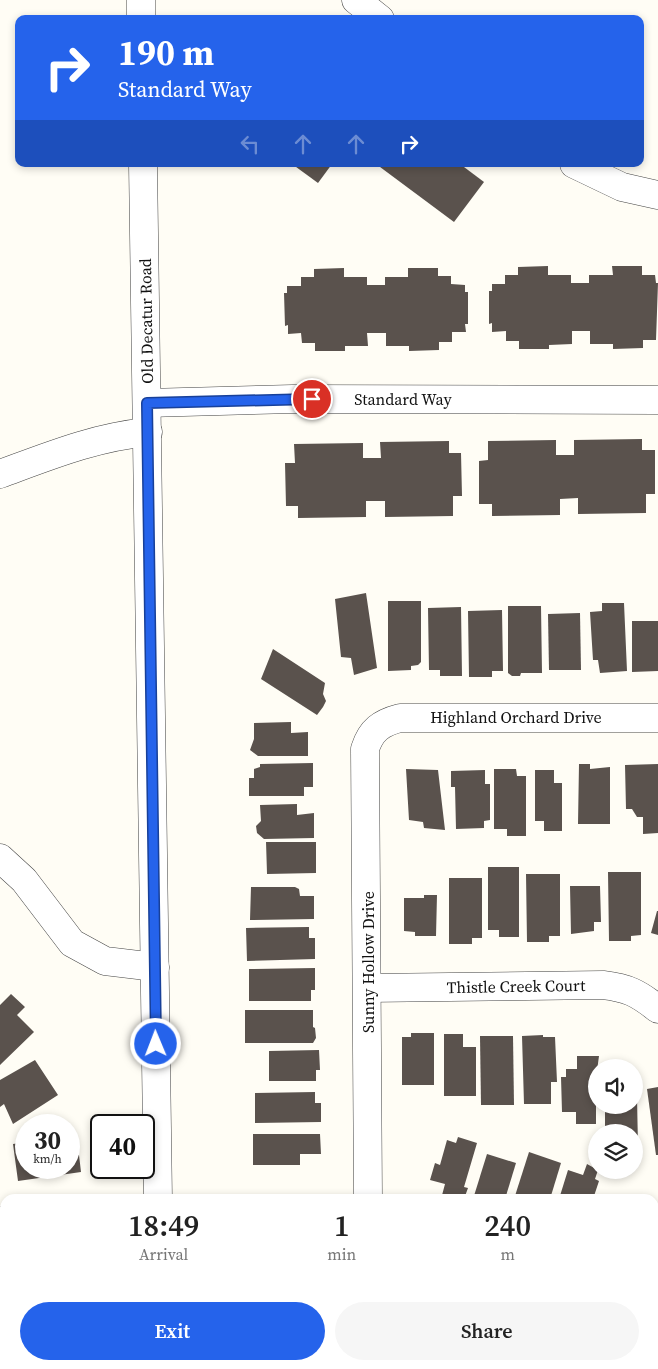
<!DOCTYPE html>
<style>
:root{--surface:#fff;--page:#f6f6f6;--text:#222;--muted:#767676;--accent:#2563eb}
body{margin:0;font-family:"Source Serif 4",serif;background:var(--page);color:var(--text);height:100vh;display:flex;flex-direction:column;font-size:19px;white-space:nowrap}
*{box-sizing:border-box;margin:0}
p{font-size:16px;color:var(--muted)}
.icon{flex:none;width:28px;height:28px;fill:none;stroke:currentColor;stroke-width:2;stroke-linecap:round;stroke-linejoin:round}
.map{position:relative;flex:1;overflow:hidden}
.sheet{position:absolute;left:0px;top:1194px;width:659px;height:176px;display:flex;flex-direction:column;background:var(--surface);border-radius:15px 15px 0 0;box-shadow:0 2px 8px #0003}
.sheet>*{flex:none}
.hud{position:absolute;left:15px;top:15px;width:629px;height:152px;border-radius:10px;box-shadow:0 2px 8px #0003;background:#2563eb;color:#fff;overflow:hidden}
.tools{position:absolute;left:588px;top:1059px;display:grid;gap:10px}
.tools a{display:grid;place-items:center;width:55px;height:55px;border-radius:50%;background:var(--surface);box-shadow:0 2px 8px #0003;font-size:25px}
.speed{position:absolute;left:15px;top:1114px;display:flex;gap:10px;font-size:25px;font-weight:700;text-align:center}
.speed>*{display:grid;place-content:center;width:65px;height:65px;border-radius:50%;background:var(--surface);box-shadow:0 2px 8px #0003;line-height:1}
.speed small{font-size:12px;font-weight:400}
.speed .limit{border:2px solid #111;border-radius:8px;background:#fff;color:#111}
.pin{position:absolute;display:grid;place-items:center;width:42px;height:42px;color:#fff;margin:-21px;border:2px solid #fff;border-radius:50%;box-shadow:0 1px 5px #0007}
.me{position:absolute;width:55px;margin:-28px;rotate:359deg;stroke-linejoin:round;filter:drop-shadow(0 0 4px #0008)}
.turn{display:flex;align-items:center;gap:18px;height:105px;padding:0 20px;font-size:22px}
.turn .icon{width:65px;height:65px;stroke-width:2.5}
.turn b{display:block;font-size:35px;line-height:42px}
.lanes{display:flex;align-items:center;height:48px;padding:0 20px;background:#0003;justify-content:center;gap:25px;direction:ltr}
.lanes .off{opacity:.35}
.eta{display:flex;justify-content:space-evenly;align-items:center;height:85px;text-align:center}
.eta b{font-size:30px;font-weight:600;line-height:35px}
.cta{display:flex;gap:10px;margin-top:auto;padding:10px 20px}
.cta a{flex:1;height:58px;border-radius:30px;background:var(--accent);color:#fff;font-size:20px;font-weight:600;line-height:58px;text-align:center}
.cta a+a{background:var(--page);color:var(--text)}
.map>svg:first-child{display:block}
</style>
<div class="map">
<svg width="658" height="1369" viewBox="0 0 658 1369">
<rect width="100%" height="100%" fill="#fffdf5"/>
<!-- building -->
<g fill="#5a524d">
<path d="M292 164H332L318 183Z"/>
<path d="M376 164H460L484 182 454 222Z"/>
<path d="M548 266V275H571V283H589V275H613L612 266H642V275H655L656 283H658L656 340H643V348L613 349V344H590V331H572V344L549 345V349H519V341H506V331L492 332V323L489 324V291H492V284H505V275H518V267Z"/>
<path d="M344 268V277H367V285H385V277H408V268H438V276H451V284L465 285V292H468V324H465L466 332H452V342H439V350L409 351V346H386V333H367L368 346H345V351H315V343H302L301 333 288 334V325L285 326 284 293H287V286H301V277H314V269Z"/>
<path d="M642 439V450H655V494H646V513L578 514V498L560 499V515L492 516V504H479V461L488 460V441L556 440V455H574V440Z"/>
<path d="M449 441V453H461L462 496H453V516L385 517V501H366V517L298 518V506H286L285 463H295L294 444 363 443V458H381L380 442Z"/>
<path d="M366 593 377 668 354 675 351 658 341 657 335 599Z"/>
<path d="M388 601H421V662L418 665 411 666V670L388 671Z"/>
<path d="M602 603H624L627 671 600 673 598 660H593L590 612 602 611Z"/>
<path d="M508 606H541L542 673H521L520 676H512L508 673Z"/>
<path d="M461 607 462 676H440V670H429L428 608Z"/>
<path d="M502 610 503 671H492V677H469L468 611Z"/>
<path d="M580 613 581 670H549L548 614Z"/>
<path d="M632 621H658V671L632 672Z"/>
<path d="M273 649 325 683 323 694 326 701 323 707 317 715 261 679Z"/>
<path d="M291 722V733L308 732V756H258L250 750 254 739V723Z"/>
<path d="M313 763V787H304V796H249V778H254V769L260 767V764Z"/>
<path d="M579 764H590V769L610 767V824H578Z"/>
<path d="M658 764V833L643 834V817H637L632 809H626L625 765Z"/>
<path d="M406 769 438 770 445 830 424 828 423 822 409 820Z"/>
<path d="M494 769H516L517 776H526V836H507V829H494Z"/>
<path d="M485 770V784H490V820L484 821V828L456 829 455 787H451V771Z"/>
<path d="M535 770H554V783H562V831H544V821H535Z"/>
<path d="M297 804V815L314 813V838L264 839 257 833 256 826 261 821 260 805Z"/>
<path d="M266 842H316V873L267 874Z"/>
<path d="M488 867H519V937H499V930H488Z"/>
<path d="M608 872H641V935L631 936V941H609Z"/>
<path d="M526 874H560V936H549V942H527Z"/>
<path d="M449 878H482V938H472V944H449Z"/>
<path d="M570 886H600L601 922H594V931L571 934Z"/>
<path d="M251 887H295L299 889 300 896H314V919L250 920Z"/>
<path d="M424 895H437L436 936H415V932L404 931V898H424Z"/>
<path d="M657 911H658V935L651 933Z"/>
<path d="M309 927V938H315V959L247 961 246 928Z"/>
<path d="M315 968V990H311V1001H249V969Z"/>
<path d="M11 994 25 1007 17 1015 34 1032 0 1065V1005Z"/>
<path d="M245 1010H313V1027L315 1028 316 1038 313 1043H245Z"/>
<path d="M411 1033H434V1085H402V1037H411Z"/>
<path d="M444 1034H463V1047H476V1096H444Z"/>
<path d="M543 1035V1037H555L557 1082H551V1104H524L522 1036Z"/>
<path d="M480 1036H513L514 1105H481Z"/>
<path d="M319 1050 320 1070H316V1081H269V1051Z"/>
<path d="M577 1056H599L596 1078V1124H576V1112H562L561 1077H566V1069H577Z"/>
<path d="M35 1060 58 1095 13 1124 4 1104 0 1107V1080Z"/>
<path d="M658 1087V1155H656L647 1089Z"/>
<path d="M315 1092V1103H321V1122L255 1123V1093Z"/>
<path d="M634 1097H637L638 1147H634V1132H605V1105H634Z"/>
<path d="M253 1134H320L321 1154H300V1165H253Z"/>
<path d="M458 1137 477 1143 464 1187 468 1188 464 1199H441L445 1184 430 1180 435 1163 440 1165 447 1140 456 1143Z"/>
<path d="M26 1142V1168H69V1156L79 1155 81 1172 18 1181 13 1144Z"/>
<path d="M529 1152 561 1163 550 1199H514Z"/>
<path d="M487 1154 516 1163 505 1199H473Z"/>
<path d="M587 1164 598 1170 595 1179 599 1181 593 1199H559L568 1170 583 1175Z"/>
<rect x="654" y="1204" width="4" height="48"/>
<path d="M658 1354V1369H641L640 1365H654V1356Z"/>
<rect x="23" y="1365" width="61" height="4"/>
<path d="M412 1365V1369H366V1368Z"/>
</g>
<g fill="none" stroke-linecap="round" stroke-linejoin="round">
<!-- minor casing -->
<g stroke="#444" stroke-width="29">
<g id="minor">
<path d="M141 0V19"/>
<path d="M356 0 380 19"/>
<path d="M143 164 158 1199"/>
<path d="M574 164 622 187 658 195"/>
<path d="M147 403 293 399 658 400"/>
<path d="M0 474C49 456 95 437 148 432"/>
<path d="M0 858 24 880 72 943 105 961 155 967"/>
<path d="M368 988 603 985C628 988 638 993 658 1009"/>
<path d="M368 1199 365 749C371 730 381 723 400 718H658"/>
<path d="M0 1221H5"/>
<path d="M654 1299H658"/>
<path d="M160 1365 161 1369"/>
<path d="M459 1369 460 1365"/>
</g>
</g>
<!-- minor -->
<use href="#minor" stroke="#fff" stroke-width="28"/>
</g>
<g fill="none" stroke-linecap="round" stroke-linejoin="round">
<!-- route casing -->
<g stroke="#184099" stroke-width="12">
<path id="route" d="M156 1044 147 403 312 399"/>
</g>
<!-- route -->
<use href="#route" stroke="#2563eb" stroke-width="9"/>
</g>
<g text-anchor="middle" stroke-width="5" stroke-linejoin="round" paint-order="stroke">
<!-- street labels -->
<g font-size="16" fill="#111" stroke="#fff">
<text transform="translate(146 321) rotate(-91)" y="6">Old Decatur Road</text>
<text x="403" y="405">Standard Way</text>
<text x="516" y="723">Highland Orchard Drive</text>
<text transform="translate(368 962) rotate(-90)" y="6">Sunny Hollow Drive</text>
<text transform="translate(516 986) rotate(-1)" y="6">Thistle Creek Court</text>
</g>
</g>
</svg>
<div class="tools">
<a><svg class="icon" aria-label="sound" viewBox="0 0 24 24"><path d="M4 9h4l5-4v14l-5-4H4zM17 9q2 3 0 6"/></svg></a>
<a><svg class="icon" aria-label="layers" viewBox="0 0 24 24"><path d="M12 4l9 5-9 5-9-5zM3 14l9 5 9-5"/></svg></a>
</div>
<div class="speed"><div>30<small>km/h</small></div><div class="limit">40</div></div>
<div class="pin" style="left:312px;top:399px;background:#d93025"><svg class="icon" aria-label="arrive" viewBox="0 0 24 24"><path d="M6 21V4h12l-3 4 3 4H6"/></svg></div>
<svg class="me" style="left:156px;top:1044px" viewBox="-20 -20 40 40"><circle r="17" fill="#2563eb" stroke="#fff" stroke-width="3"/><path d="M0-11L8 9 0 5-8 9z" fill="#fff"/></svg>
<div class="hud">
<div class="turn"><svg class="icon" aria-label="right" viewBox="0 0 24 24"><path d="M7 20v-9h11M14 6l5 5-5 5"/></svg><div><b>190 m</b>Standard Way</div></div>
<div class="lanes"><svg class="icon off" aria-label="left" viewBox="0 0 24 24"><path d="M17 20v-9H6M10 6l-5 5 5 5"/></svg><svg class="icon off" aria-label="ahead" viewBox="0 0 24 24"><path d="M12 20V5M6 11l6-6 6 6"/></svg><svg class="icon off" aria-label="ahead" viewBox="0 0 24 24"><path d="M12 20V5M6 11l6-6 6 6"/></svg><svg class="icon" aria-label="right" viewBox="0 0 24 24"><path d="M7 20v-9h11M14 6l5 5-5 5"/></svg></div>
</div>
<section class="sheet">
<div class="eta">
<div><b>18:49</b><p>Arrival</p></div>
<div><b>1</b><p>min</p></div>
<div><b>240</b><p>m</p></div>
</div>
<div class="cta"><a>Exit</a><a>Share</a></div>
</section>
</div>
